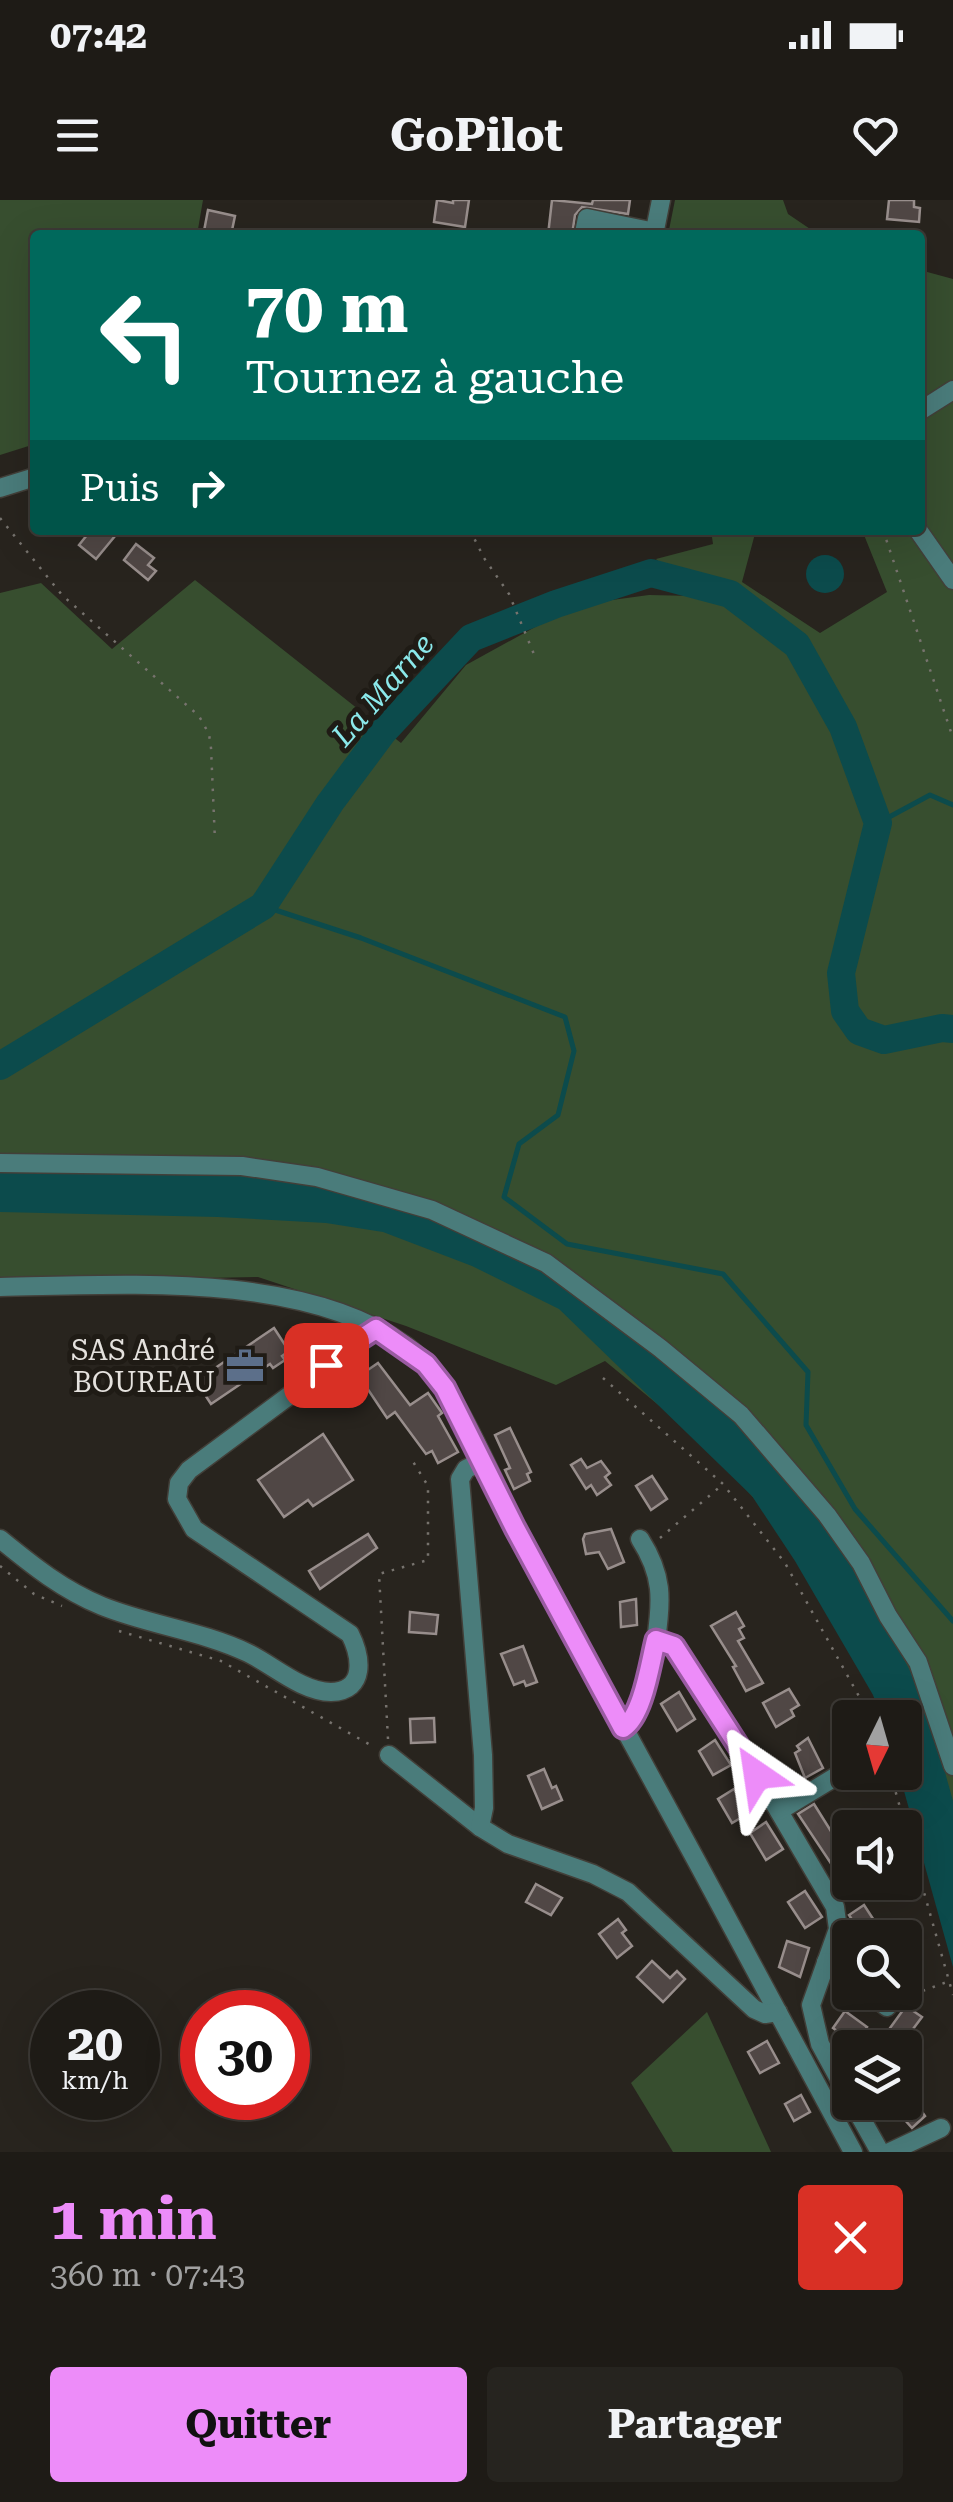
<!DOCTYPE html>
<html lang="fr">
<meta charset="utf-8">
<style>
:root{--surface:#1e1b16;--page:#26241f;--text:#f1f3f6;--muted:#a1a1a1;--line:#3c3935;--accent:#ed8cf9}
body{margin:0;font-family:"Roboto Serif",serif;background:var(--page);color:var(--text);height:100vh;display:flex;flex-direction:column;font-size:38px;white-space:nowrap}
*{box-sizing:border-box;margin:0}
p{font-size:32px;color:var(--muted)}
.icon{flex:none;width:55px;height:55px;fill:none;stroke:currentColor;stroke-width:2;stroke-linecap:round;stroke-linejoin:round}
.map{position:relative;height:1952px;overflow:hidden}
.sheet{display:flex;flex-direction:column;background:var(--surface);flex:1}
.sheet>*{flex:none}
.banner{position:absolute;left:30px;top:30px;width:895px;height:305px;border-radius:10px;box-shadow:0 10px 40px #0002,0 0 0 2px var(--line);background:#00695c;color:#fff;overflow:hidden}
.needle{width:65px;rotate:185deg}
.controls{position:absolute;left:832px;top:1500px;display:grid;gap:20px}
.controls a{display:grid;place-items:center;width:90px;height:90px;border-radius:10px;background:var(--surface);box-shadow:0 10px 40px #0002,0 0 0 2px var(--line);font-size:50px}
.speed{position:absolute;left:30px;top:1790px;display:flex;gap:20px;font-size:50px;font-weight:700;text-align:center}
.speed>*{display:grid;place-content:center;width:130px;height:130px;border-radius:50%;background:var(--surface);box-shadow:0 10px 40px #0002,0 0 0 2px var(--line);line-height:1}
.speed small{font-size:25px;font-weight:400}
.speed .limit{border:15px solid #d22;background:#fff;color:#111}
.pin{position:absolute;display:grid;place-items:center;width:85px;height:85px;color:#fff;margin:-42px;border-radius:20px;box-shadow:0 5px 15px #0006}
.me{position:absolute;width:110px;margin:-55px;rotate:328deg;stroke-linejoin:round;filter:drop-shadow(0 0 8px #0008)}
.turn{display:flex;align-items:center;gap:35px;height:210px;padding:0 50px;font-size:45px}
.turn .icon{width:130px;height:130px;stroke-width:2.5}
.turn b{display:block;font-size:70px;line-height:85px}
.then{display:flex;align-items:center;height:95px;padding:0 50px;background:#0003;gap:20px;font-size:38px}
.round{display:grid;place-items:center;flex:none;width:105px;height:105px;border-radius:10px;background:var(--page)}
.head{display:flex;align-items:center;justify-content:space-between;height:170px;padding:0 50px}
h1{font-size:60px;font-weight:700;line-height:75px;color:var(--accent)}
.primary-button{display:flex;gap:20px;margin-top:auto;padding:20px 50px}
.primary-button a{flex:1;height:115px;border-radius:10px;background:var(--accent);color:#111;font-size:40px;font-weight:700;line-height:115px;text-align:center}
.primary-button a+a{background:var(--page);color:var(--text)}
.status{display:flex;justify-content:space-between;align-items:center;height:70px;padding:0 50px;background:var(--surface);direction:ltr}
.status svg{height:28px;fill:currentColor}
header{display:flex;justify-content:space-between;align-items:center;height:130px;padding:0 50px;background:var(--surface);font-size:45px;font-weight:700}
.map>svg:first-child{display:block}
</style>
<div class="status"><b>07:42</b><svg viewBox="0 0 49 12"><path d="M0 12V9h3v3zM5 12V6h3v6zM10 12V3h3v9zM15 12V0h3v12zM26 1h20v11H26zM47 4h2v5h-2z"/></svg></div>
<header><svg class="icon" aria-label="menu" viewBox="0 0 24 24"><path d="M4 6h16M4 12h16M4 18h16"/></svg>GoPilot<svg class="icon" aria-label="heart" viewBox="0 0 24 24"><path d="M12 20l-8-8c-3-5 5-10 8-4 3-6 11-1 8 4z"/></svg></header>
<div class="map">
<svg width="953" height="1952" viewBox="0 0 953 1952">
<rect width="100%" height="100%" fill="#28241e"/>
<!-- green -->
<g fill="#374e2f">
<path d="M0 0H203L197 35H35V244L0 255Z"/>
<path d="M675 0H783L788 14 819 35H668Z"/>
<path d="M920 70 953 79V1624L904 1510 801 1350 701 1240 605 1161 556 1185 406 1126 258 1077 0 1082V393L41 383 112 449 195 380 401 543 466 465 575 405 649 395 692 396 656 359 713 344 711 330H756L742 382 820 433 887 392 862 330H920Z"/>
<path d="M707 1812 771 1952H673L631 1883Z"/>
</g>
<!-- water -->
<g fill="#0c4b4c">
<circle cx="825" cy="374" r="19"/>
<path d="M0 968 283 974 472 1030 585 1096 707 1193 764 1248 849 1356 924 1497 953 1601V1767L899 1573 905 1572V1518L881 1517 873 1495 795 1361 752 1296 559 1109 472 1066 383 1032 326 1023 218 1017 0 1012Z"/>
</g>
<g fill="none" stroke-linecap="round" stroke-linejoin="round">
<!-- stream -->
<g stroke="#0c4b4c" stroke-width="5">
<path d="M878 623 930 595 953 605"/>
<path d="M263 706 361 738 565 817 574 851 558 915 519 944 504 997 567 1044 723 1074 808 1172 806 1225 855 1309 953 1421"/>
</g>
<!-- river -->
<path stroke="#0c4b4c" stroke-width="28" d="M0 866 263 706 330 603 383 532 471 438 556 404 651 373 730 394 797 445 843 527 878 623 841 773 845 811 859 831 884 840 942 828 953 829"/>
</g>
<!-- building -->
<g fill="#504745" stroke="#988e8c" stroke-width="2.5">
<path d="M437 0 453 3V0H469L465 27 434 22Z"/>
<path d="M552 0 592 4 593 0H630L628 14 582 7 575 15 572 35H548Z"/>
<path d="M889 0H914V7L920 8 919 22 887 19Z"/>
<path d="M208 10 235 16 231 35 204 31Z"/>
<path d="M91 330H120L96 359 79 345Z"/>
<path d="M136 344 154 358 148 365 156 371 148 380 124 360Z"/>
<path d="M274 1128 289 1151 282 1156 285 1160 273 1168 270 1164 211 1204 196 1181Z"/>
<path d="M378 1163 410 1205 428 1193 442 1213 438 1216 458 1252 438 1263 432 1251 426 1254 395 1212 387 1218 359 1176Z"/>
<path d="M510 1228 531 1272 527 1274 530 1281 514 1289 505 1270 510 1268 495 1235Z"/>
<path d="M323 1234 353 1280 313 1306 308 1300 284 1317 258 1280Z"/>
<path d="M581 1259 587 1268 601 1261 610 1273 605 1277 611 1285 597 1295 591 1285 586 1289 571 1265Z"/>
<path d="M652 1276 667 1299 651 1310 636 1286Z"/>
<path d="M611 1329 624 1362 608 1369 599 1352 586 1354 583 1339 585 1334Z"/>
<path d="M368 1334 377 1348 320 1389 309 1371Z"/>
<path d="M636 1399 637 1425 621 1427 620 1402Z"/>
<path d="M410 1412 438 1415 436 1434 409 1432Z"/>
<path d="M736 1412 744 1426 739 1429 744 1438 738 1441 763 1483 746 1491 733 1467 736 1466 711 1426Z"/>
<path d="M523 1446 537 1482 526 1486 524 1481 514 1485 501 1454Z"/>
<path d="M789 1489 799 1505 791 1510 794 1516 776 1527 763 1503Z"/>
<path d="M679 1492 695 1519 677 1531 661 1504Z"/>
<path d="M434 1518 435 1542 411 1543 410 1519Z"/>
<path d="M808 1538 823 1568 805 1578 795 1553 800 1550 797 1546Z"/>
<path d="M715 1540 731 1565 713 1575 699 1551Z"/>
<path d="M544 1569 552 1588 556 1586 562 1600 542 1609 528 1576Z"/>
<path d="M734 1589 749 1613 732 1623 718 1599Z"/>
<path d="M814 1604 844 1652 850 1647V1692L798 1614Z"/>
<path d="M766 1622 783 1649 766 1660 750 1633Z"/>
<path d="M536 1684 562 1698 551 1715 526 1702Z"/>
<path d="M805 1691 822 1717 805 1728 788 1702Z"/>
<path d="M864 1705 879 1728 864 1738 849 1715Z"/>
<path d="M618 1719 626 1730 622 1733 632 1746 617 1758 599 1734Z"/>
<path d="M787 1741 809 1748 800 1777 779 1767Z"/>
<path d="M652 1761 670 1778 677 1771 685 1779 663 1802 637 1777Z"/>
<path d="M906 1806 922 1817 910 1833 915 1837 905 1850 885 1835Z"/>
<path d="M845 1811 867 1827 854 1844 833 1828Z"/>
<path d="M767 1841 779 1863 760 1873 748 1852Z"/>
<path d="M905 1886 921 1904 918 1906 925 1916 912 1928 889 1902H905Z"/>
<path d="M801 1895 810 1912 794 1921 785 1904Z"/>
</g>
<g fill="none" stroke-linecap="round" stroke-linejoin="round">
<!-- minor casing -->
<g stroke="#423f39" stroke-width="21">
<g id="minor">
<path d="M584 33 587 18 655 32"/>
<path d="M654 35 661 0"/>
<path d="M920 211 953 190"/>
<path d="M0 288 35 277"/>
<path d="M918 330 953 380"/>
<path d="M0 963 242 966 317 977 432 1010 546 1063 660 1148 741 1215 827 1315 861 1363 888 1416 918 1462 953 1566"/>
<path d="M0 1087C123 1085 302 1071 406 1146 460 1186 493 1286 525 1346 635 1548 745 1749 853 1952"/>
<path d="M0 1339C33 1366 63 1390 102 1406 149 1425 202 1431 248 1453 273 1465 302 1492 331 1492 367 1491 361 1456 350 1434L194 1329 177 1299 179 1283 189 1270 317 1175 336 1155 376 1129"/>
<path d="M640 1339C663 1375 662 1399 656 1440L674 1446 777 1608 835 1707 838 1729 811 1805 820 1844 850 1899"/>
<path d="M623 1527C643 1516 650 1463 656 1440"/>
<path d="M389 1555 480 1627 508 1644 593 1674 628 1692 754 1809 765 1814 778 1812"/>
<path d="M779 1611 850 1568"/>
<path d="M480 1627 484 1608 483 1555 460 1279 466 1269 483 1261"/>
<path d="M826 1762 850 1780"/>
<path d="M868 1792 887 1807"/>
<path d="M852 1902 880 1952"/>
<path d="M890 1952 941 1928"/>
</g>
</g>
<!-- path -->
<g stroke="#77736e" stroke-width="2.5" stroke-dasharray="2.5 8" stroke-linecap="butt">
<path d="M0 318 62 395 199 516 209 534 211 548 215 641"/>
<path d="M470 330 484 358 509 394 536 459"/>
<path d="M883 330 953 538"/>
<path d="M603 1178 723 1284 785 1363 871 1518"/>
<path d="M660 1338 722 1285"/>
<path d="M0 1366 34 1394 62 1406"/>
<path d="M119 1431 221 1461 374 1547"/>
<path d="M388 1539 379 1374 428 1360V1286L412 1260"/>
<path d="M890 1572 953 1795"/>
<path d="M903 1798 947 1782"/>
</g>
<!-- minor -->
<use href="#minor" stroke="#4a7c7b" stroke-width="18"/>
</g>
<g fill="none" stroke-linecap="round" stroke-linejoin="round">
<!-- route casing -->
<g stroke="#9a5ba2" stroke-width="25">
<path id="route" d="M326 1165 336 1155 376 1129 426 1164 445 1188 515 1328 623 1528C643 1516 650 1463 656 1440L674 1446 757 1575"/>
</g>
<!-- route -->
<use href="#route" stroke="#ed8cf9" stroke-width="18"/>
</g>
<!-- icons -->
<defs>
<g id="office-bare" transform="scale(3)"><path d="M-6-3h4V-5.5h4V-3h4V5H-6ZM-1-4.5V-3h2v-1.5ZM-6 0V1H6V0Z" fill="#5c6f8a" stroke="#1f1b15" stroke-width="2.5" paint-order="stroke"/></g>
</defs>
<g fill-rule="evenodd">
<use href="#office-bare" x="245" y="1166"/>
</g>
<g text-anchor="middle" stroke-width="10" stroke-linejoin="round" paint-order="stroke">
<!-- poi labels -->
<g font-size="28" fill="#e5e2de" stroke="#1f1b15" text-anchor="end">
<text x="215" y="1160">SAS André<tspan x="215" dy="32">BOUREAU</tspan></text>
</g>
<!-- water labels -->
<g font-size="30" font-style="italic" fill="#8be9eb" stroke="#1f1b15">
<text transform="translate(383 490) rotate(-49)" y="10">La Marne</text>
</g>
</g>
</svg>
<div class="controls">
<a><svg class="needle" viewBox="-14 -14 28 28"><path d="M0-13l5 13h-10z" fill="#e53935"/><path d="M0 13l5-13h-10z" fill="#a1a1a1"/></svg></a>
<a><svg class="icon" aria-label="sound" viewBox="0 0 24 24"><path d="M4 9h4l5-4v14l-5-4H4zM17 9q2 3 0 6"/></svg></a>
<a><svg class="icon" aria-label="search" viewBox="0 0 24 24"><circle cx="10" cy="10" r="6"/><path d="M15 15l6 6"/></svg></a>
<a><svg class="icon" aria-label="layers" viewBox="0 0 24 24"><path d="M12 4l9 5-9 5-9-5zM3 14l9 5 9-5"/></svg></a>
</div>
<div class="speed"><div>20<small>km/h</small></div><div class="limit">30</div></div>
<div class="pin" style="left:326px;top:1165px;background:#d93025"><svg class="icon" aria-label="arrive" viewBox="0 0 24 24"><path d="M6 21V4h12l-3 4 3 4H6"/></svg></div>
<svg class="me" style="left:757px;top:1575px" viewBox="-20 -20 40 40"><path d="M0-17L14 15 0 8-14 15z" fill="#ed8cf9" stroke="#fff" stroke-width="4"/></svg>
<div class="banner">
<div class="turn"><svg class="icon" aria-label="left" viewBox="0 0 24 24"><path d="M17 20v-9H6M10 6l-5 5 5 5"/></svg><div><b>70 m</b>Tournez à gauche</div></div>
<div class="then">Puis<svg class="icon" aria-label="right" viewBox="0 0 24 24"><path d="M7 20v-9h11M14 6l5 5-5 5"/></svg></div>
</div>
</div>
<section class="sheet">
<div class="head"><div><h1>1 min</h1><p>360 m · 07:43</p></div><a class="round" style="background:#d93025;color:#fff"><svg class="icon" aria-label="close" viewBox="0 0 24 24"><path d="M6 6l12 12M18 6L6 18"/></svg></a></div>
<div class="primary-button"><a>Quitter</a><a>Partager</a></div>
</section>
